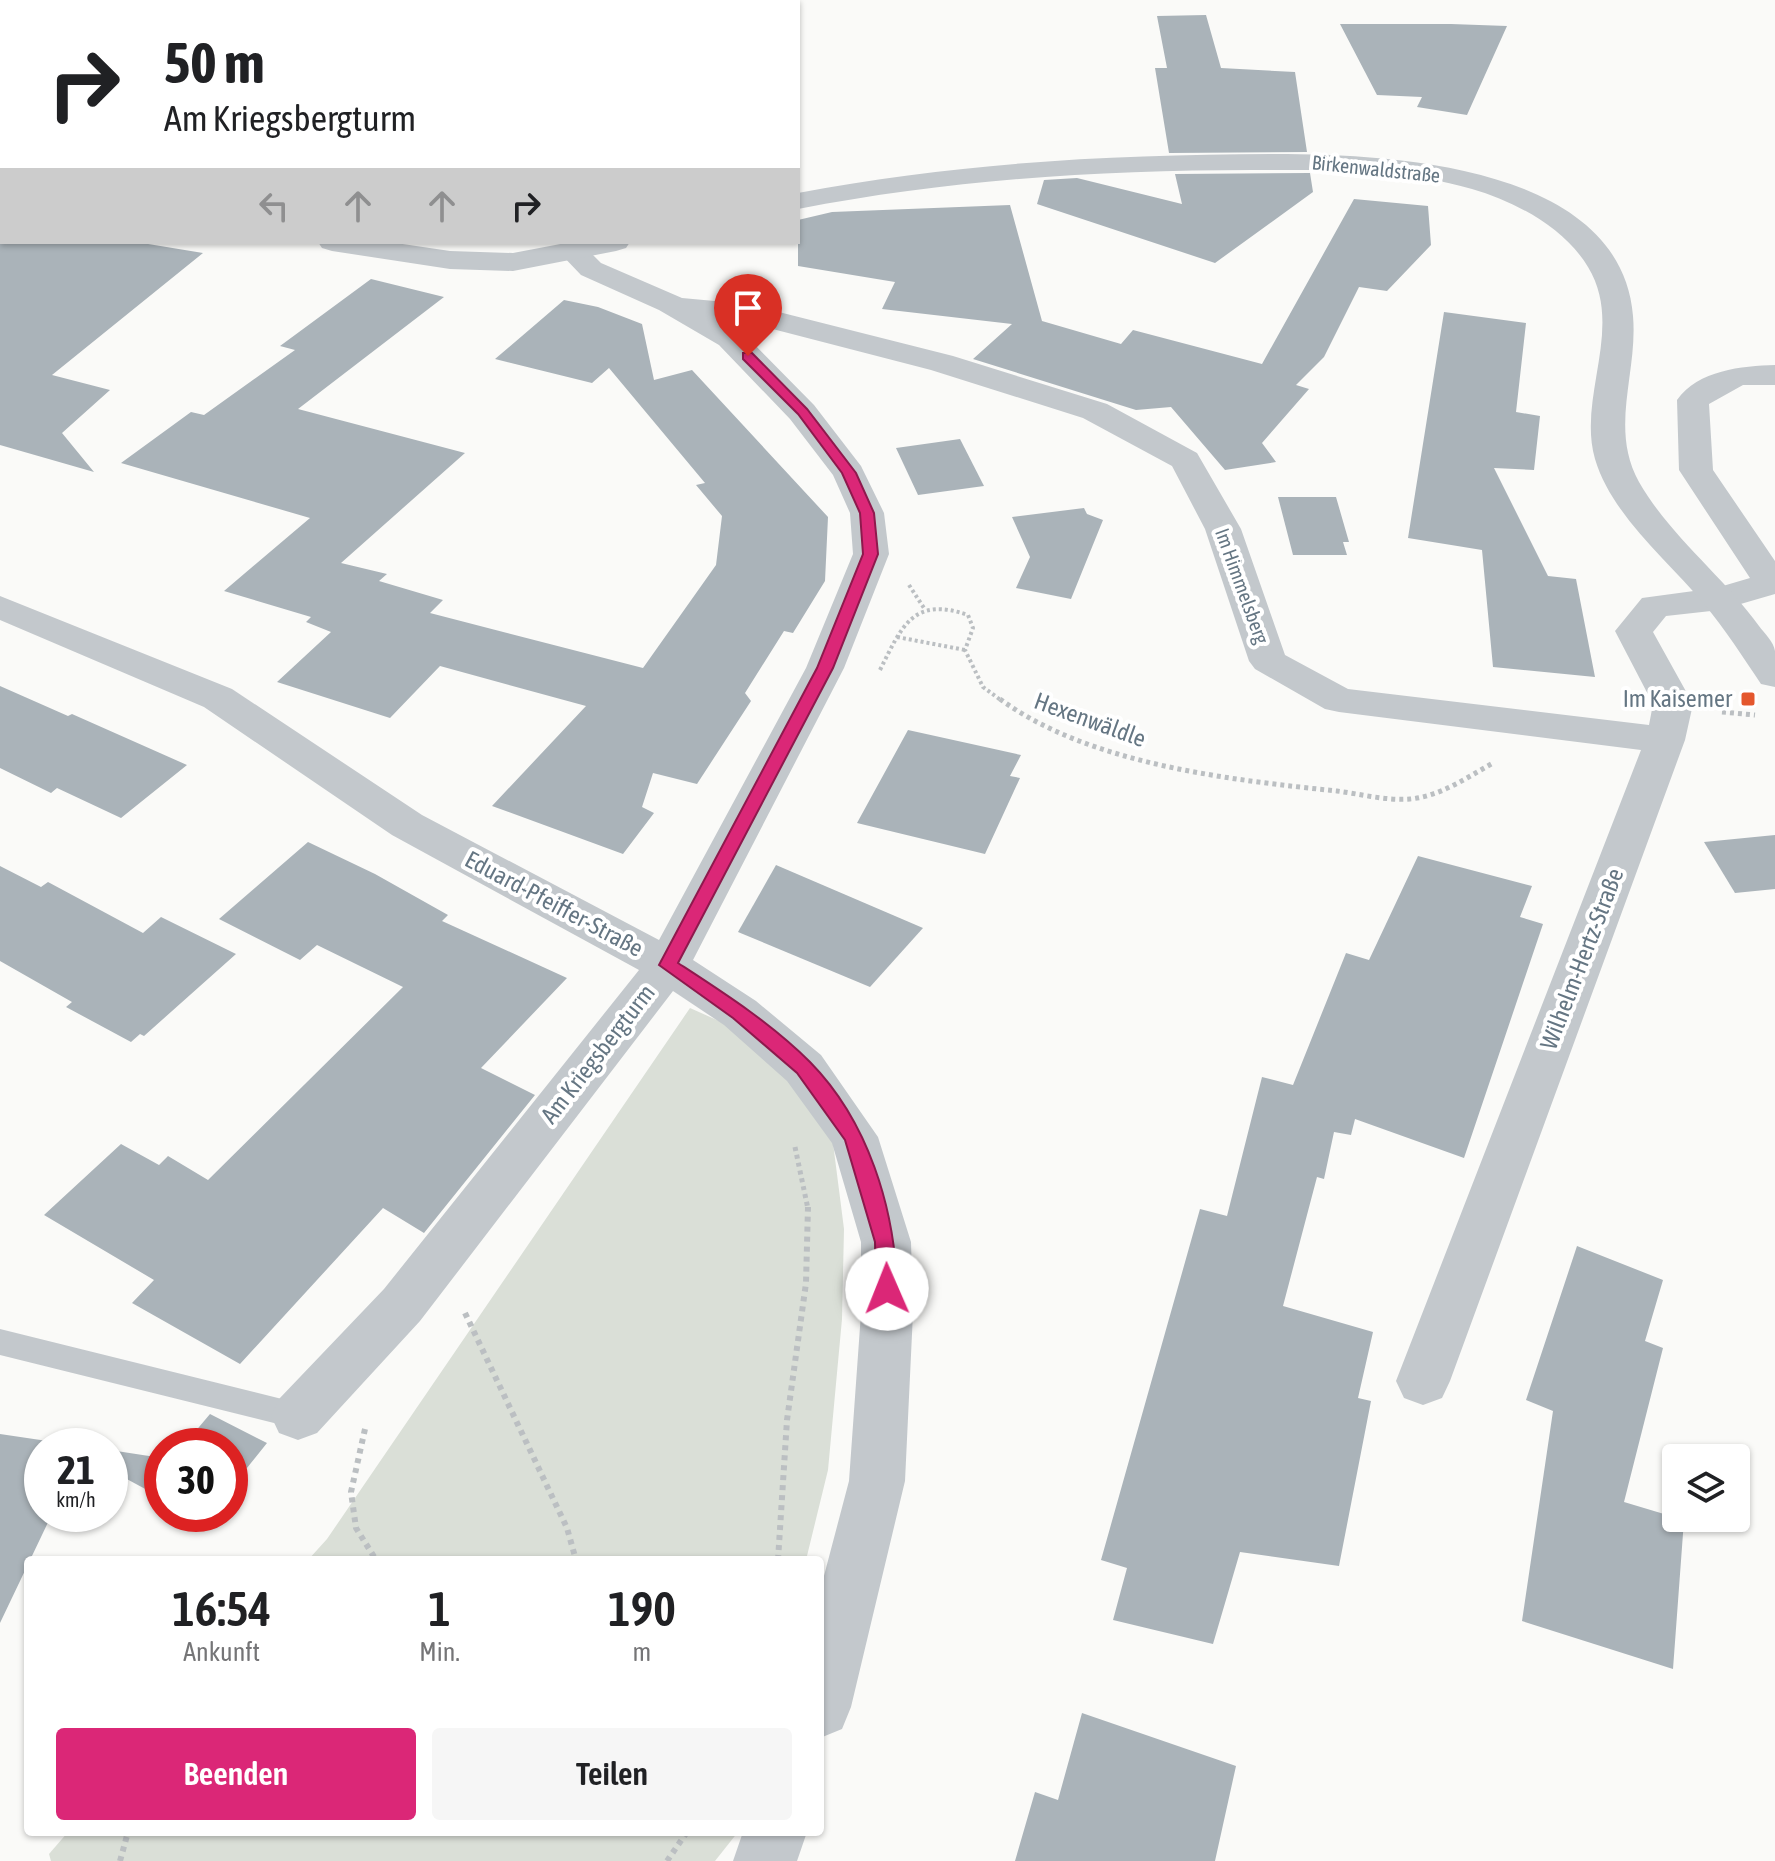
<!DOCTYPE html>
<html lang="de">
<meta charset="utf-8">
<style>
:root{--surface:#fff;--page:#f6f6f6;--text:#202124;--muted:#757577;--accent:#db2777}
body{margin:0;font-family:"Asap Condensed",sans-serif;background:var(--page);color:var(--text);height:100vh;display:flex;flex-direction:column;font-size:30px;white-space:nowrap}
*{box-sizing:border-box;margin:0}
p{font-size:26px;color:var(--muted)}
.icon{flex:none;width:44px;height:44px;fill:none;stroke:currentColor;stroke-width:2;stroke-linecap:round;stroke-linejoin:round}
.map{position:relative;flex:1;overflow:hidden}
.sheet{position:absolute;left:24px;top:1556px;width:800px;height:280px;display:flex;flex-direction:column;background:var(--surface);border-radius:8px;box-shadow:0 2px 6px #0004}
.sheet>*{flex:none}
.banner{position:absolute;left:0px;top:0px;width:800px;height:244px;box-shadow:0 2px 6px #0004;background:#fff;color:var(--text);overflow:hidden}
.tools{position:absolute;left:1662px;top:1444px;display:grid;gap:16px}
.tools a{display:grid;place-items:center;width:88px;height:88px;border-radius:8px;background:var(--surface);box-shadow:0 2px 6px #0004;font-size:40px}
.speed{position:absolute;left:24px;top:1428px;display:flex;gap:16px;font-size:40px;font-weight:700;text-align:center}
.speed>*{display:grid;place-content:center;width:104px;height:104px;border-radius:50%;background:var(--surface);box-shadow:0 2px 6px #0004;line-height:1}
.speed small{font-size:20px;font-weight:400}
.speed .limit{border:12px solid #d22;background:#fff;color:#111}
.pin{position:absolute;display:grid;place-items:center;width:68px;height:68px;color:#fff;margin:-82px -34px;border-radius:50% 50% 50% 0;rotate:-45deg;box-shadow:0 0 8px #0007}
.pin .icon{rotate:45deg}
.me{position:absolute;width:88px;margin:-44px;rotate:359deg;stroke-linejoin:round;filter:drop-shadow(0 0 6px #0008)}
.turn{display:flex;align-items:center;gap:28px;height:168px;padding:0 32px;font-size:36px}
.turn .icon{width:104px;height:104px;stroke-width:2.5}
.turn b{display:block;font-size:56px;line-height:68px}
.lanes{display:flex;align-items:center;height:76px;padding:0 32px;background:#0003;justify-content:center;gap:40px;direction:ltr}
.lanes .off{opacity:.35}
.eta{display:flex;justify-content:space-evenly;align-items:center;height:136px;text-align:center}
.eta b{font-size:48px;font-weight:600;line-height:56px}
.cta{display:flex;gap:16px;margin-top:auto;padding:16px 32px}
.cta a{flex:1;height:92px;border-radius:8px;background:var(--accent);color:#fff;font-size:32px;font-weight:600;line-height:92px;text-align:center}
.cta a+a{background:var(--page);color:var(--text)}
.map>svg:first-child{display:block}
</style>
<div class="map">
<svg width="1775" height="1861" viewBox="0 0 1775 1861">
<rect width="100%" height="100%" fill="#fafaf8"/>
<!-- green -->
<g fill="#dadfd7">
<path d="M690 1008 737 1029 786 1069 833 1143 844 1229 842 1319 828 1470 806 1560H308L327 1539Z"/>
<path d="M68 1832H738L715 1861H51L49 1854Z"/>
</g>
<!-- building -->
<g fill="#aab3b9">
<path d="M1206 15 1221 68 1295 72 1307 152 1169 153 1155 68H1167L1157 16Z"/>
<path d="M1340 24H1451L1507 26 1467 115 1417 107 1422 97 1377 95Z"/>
<path d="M1310 173 1313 192 1215 263 1037 204 1044 180 1077 178 1182 204 1175 174Z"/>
<path d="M1354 199 1428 206 1431 245 1387 291 1359 287 1324 357 1296 385 1309 389 1262 443 1276 462 1225 470 1171 407 1136 410 973 359 1012 324 882 309 895 282 798 266V220L832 212 1010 205 1042 321 1121 344 1133 330 1262 364Z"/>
<path d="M0 242H136L203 253 52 375 110 390 62 433 94 472 0 445Z"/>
<path d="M371 279 444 297 298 409 465 453 341 563 387 574 379 581 443 600 430 613 643 668 716 565 722 516 696 485 705 483 609 368 592 383 495 359 564 300 598 307 642 324 654 380 692 370 828 517 825 581 793 633 784 631 745 693 751 701 697 784 653 773 642 807 654 813 623 854 492 806 586 706 440 666 390 718 277 682 331 632 306 622 311 617 224 591 310 518 121 463 191 412 204 415 295 350 280 346Z"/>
<path d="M1444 312 1526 323 1516 412 1540 416 1534 470 1494 468 1548 576 1576 579 1595 677 1493 667 1482 550 1408 538Z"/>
<path d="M960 439 984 486 918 495 896 448Z"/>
<path d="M1278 497H1336L1349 542H1343L1347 555H1293Z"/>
<path d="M1084 508 1087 514 1103 520 1071 599 1016 588 1030 557 1012 517Z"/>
<path d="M0 686 68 716 72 714 187 765 121 818 57 788 51 793 0 768Z"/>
<path d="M908 730 1021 755 1010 776 1020 778 985 854 857 823Z"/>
<path d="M1775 835V889L1735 893 1704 842Z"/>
<path d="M308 842 375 874 448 915 442 921 567 978 481 1068 535 1095 424 1233 383 1208 240 1364 132 1303 154 1280 44 1215 121 1144 159 1165 168 1156 208 1180 403 987 317 945 300 960 219 919Z"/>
<path d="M1418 856 1532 886 1520 917 1543 924 1464 1158 1355 1119 1351 1135 1334 1132 1324 1179 1317 1177 1283 1306 1373 1332 1358 1398 1371 1401 1339 1566 1240 1552 1213 1644 1113 1620 1127 1568 1101 1560 1200 1209 1227 1216 1262 1077 1293 1085 1346 953 1369 960Z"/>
<path d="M776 865 923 928 870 987 738 932Z"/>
<path d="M0 866 41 887 48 882 143 933 161 917 236 954 144 1036 140 1034 131 1042 66 1007 72 1002 0 961Z"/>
<path d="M1577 1246 1663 1280 1645 1341 1663 1348 1624 1502 1684 1520 1673 1669 1522 1621 1553 1411 1526 1400Z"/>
<path d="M210 1414 267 1443 230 1489V1446H183Z"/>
<path d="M0 1434 81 1446H42V1514H52L0 1623Z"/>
<path d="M110 1450 162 1458V1498L110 1470Z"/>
<path d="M1082 1713 1236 1766 1215 1861H1015L1035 1792 1058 1800Z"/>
</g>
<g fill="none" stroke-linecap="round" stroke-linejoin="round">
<!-- path-far3 -->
<path stroke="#bbbfc2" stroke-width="3" stroke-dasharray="2 2" stroke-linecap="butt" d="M319 2 322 0"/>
<!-- path-far2 -->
<g stroke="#bbbfc2" stroke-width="4" stroke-dasharray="3 3" stroke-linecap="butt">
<path d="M909 585 924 608"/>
<path d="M897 637 965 650"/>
<path d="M880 670C902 626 913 596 968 615L973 628 965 650 983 687 1002 701"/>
</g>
<!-- path-far1 -->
<g stroke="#bbbfc2" stroke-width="5" stroke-dasharray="4 4" stroke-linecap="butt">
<path d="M1000 699C1088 764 1230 780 1337 791 1360 794 1387 801 1410 799 1441 796 1466 778 1493 763"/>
<path d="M1722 712 1755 715"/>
<path d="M795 1147 808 1209"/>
</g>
<!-- path -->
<g stroke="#bbbfc2" stroke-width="6" stroke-dasharray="5 5" stroke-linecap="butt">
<path d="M465 1313 567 1528 576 1560"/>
<path d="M365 1429 351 1492 356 1528 376 1560"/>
<path d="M778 1560 787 1420 806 1283 808 1207"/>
<path d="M120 1861 128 1832"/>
<path d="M667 1861 687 1832"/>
</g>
<!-- service -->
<path fill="#c3c8cc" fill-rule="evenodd" d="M0 1329 298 1403 309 1407 313 1416 309 1425 298 1429 0 1355Z"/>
<!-- minor -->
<g fill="#c3c8cc" fill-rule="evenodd">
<path d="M42 0H66L68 2H44Z"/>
<path d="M0 163H2L0 180Z"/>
<path d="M574 243 584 246 601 263 682 298 747 304 953 356 1107 404 1197 453 1241 529 1285 655 1348 689 1649 725 1653 704 1615 631 1642 598 1716 588 1750 578 1679 470 1677 400C1698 370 1742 366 1775 365V385H1743L1709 404 1713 470 1775 561V594L1720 610 1666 616 1653 632 1693 704 1685 740 1450 1381 1442 1398 1423 1405 1404 1398 1396 1381 1641 750 1339 712 1325 709 1255 669 1249 661 1205 529 1172 466 1083 418 931 370 746 322 718 319 741 331 814 405 861 466 884 513 889 554 844 668 693 960 756 1001 821 1055 878 1137 911 1242 913 1313 905 1481 851 1707 842 1729 820 1738V1591L849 1481 861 1313V1242L832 1143 787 1081 724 1025 673 991 420 1321 317 1433 298 1440 279 1433 271 1416 279 1399 384 1289 639 970 392 835 204 707 0 620V596L232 689 422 815 659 940 806 668 853 554 850 513 833 475 790 419 719 345 659 310 581 275 559 252 564 246Z"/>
<path d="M743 1832H807L797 1861H733Z"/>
</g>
<!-- tertiary -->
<g fill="#c3c8cc" fill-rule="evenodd">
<path d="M1287 154C1397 155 1621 167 1633 316 1638 373 1609 428 1639 482 1670 536 1723 576 1759 626 1764 633 1774 642 1775 651 1775 662 1775 675 1775 687L1761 684C1743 657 1725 629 1704 604 1668 560 1612 516 1595 459 1577 396 1625 328 1588 267 1564 227 1516 202 1472 189 1401 168 1325 170 1252 170 1099 170 948 180 798 209V193C960 162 1122 154 1287 154Z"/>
<rect x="0" y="177" width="2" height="17"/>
<path d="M318 242H389L450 251 513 253 571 242H630L626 248 616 251 513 271 450 269 332 251 322 248Z"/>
</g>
</g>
<!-- route -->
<path fill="#db2777" stroke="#8e194d" stroke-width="2" d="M743 353H752L807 409 856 473 874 513 878 554 833 668 678 963C724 993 771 1023 810 1062 868 1121 895 1208 897 1289L894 1296H879L876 1289 875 1242 845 1140 797 1073 733 1018 659 965 817 668 863 554 860 513 842 473 798 414 743 359Z"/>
<!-- markers -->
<rect fill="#e4572e" stroke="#fff" stroke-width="3" x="1740" y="691" width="16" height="16" rx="4"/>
<g text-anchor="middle" stroke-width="8" stroke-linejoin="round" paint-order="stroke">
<!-- far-street labels -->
<g font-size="20" fill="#657683" stroke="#fff">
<text transform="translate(1376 169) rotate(6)" y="7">Birkenwaldstraße</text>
<text transform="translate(1242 586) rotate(70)" y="7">Im Himmelsberg</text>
</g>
<!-- poi labels -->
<g font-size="24" fill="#657683" stroke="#fff" text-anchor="end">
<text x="1732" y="707">Im Kaisemer</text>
</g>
<!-- street labels -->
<g font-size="24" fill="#657683" stroke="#fff">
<text transform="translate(1090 720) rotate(20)" y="8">Hexenwäldle</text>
<text transform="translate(554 904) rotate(28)" y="8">Eduard-Pfeiffer-Straße</text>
<text transform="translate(1582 959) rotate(-69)" y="8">Wilhelm-Hertz-Straße</text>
<text transform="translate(598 1054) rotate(-52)" y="8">Am Kriegsbergturm</text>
</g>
</g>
</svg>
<div class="tools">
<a><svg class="icon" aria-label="layers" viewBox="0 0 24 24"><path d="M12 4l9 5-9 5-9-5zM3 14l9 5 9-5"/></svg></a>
</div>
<div class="speed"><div>21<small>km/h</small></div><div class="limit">30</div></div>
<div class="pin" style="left:748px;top:356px;background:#d93025"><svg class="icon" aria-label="arrive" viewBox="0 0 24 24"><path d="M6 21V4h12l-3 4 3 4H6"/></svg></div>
<svg class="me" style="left:887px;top:1289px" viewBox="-20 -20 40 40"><circle r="19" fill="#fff"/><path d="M0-13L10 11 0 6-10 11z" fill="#db2777"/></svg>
<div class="banner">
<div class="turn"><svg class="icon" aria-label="right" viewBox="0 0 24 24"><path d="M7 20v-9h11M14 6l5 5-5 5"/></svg><div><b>50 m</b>Am Kriegsbergturm</div></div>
<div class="lanes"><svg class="icon off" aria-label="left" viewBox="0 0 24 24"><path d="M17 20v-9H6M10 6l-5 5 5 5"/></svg><svg class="icon off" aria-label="ahead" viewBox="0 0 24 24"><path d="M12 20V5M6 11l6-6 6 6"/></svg><svg class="icon off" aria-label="ahead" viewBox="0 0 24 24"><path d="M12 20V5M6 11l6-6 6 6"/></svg><svg class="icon" aria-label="right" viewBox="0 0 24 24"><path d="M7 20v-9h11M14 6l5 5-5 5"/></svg></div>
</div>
<section class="sheet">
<div class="eta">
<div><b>16:54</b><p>Ankunft</p></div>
<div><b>1</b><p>Min.</p></div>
<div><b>190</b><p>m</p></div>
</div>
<div class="cta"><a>Beenden</a><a>Teilen</a></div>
</section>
</div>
